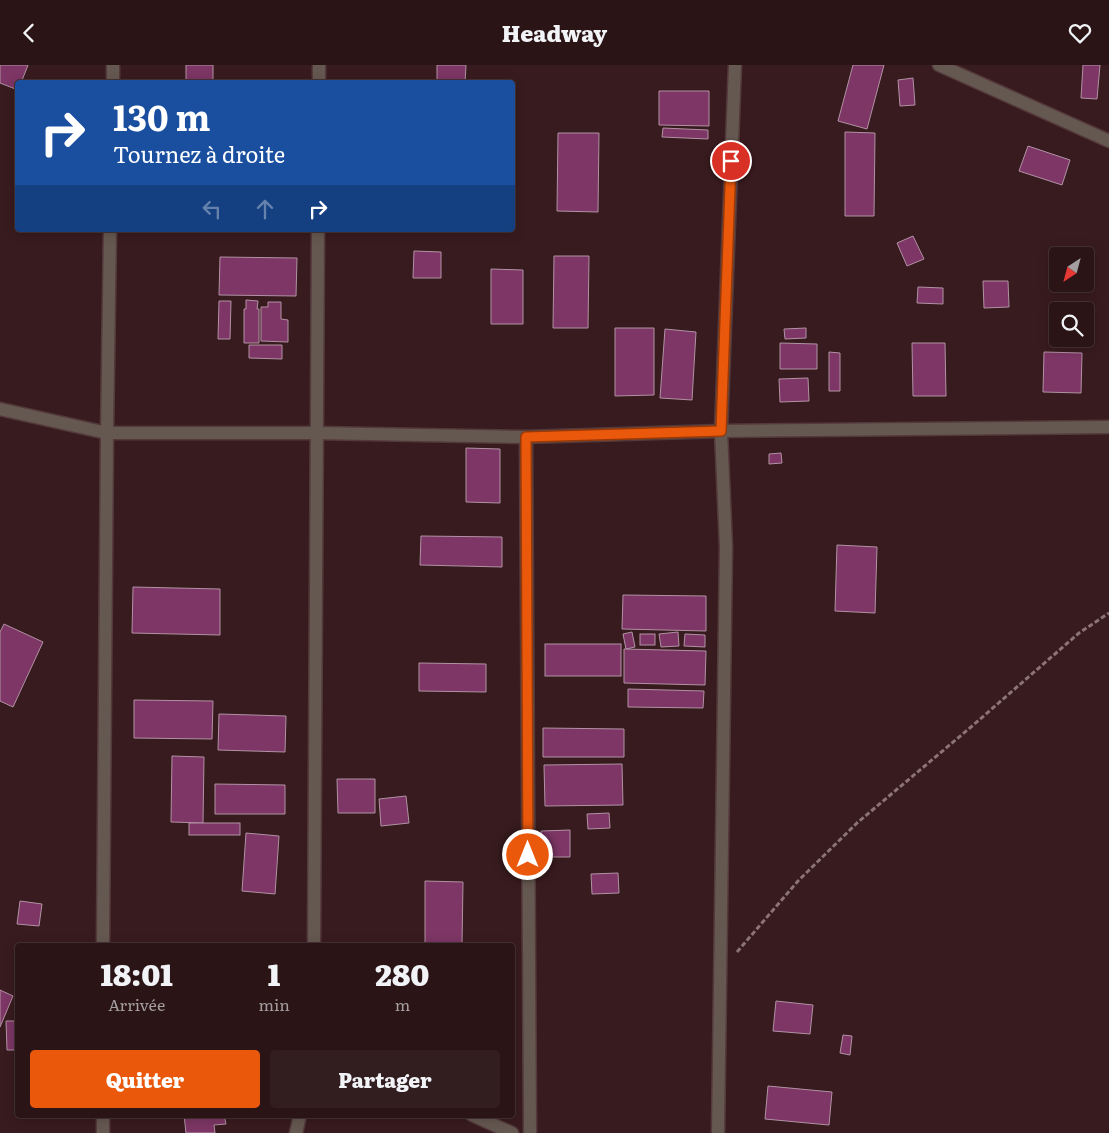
<!DOCTYPE html>
<html lang="fr">
<meta charset="utf-8">
<style>
:root{--surface:#2a1416;--page:#321d1f;--text:#f1f3f6;--muted:#a59ea1;--line:#463335;--accent:#ea580c}
body{margin:0;font-family:Literata,serif;background:var(--page);color:var(--text);height:100vh;display:flex;flex-direction:column;font-size:19px;white-space:nowrap}
*{box-sizing:border-box;margin:0}
p{font-size:16px;color:var(--muted)}
.icon{flex:none;width:28px;height:28px;fill:none;stroke:currentColor;stroke-width:2;stroke-linecap:round;stroke-linejoin:round}
.map{position:relative;flex:1;overflow:hidden}
.panel{position:absolute;left:15px;top:878px;width:500px;height:175px;display:flex;flex-direction:column;background:var(--surface);border-radius:5px;box-shadow:0 2px 12px #0003,0 0 0 1px var(--line)}
.panel>*{flex:none}
.banner{position:absolute;left:15px;top:15px;width:500px;height:152px;border-radius:5px;box-shadow:0 2px 12px #0003,0 0 0 1px var(--line);background:#1a4fa0;color:#fff;overflow:hidden}
.needle{width:32px;rotate:216deg}
.tools{position:absolute;left:1049px;top:182px;display:grid;gap:10px}
.tools a{display:grid;place-items:center;width:45px;height:45px;border-radius:5px;background:var(--surface);box-shadow:0 2px 12px #0003,0 0 0 1px var(--line);font-size:25px}
.pin{position:absolute;display:grid;place-items:center;width:42px;height:42px;color:#fff;margin:-21px;border:2px solid #fff;border-radius:50%;box-shadow:0 1px 5px #0007}
.me{position:absolute;width:55px;margin:-28px;rotate:0deg;stroke-linejoin:round;filter:drop-shadow(0 0 4px #0008)}
.turn{display:flex;align-items:center;gap:18px;height:105px;padding:0 15px;font-size:22px}
.turn .icon{width:65px;height:65px;stroke-width:2.5}
.turn b{display:block;font-size:35px;line-height:42px}
.lanes{display:flex;align-items:center;height:48px;padding:0 15px;background:#0003;justify-content:center;gap:25px;direction:ltr}
.lanes .off{opacity:.35}
.eta{display:flex;justify-content:space-evenly;align-items:center;height:85px;text-align:center}
.eta b{font-size:30px;font-weight:800;line-height:35px}
.cta{display:flex;gap:10px;margin-top:auto;padding:10px 15px}
.cta a{flex:1;height:58px;border-radius:5px;background:var(--accent);color:#fff;font-size:20px;font-weight:800;line-height:58px;text-align:center}
.cta a+a{background:var(--page);color:var(--text)}
header{display:flex;justify-content:space-between;align-items:center;height:65px;padding:0 15px;background:var(--surface);font-size:22px;font-weight:800}
.map>svg:first-child{display:block}
</style>
<header><svg class="icon" aria-label="back" viewBox="0 0 24 24"><path d="M15 5l-7 7 7 7"/></svg>Headway<svg class="icon" aria-label="heart" viewBox="0 0 24 24"><path d="M12 20l-8-8c-3-5 5-10 8-4 3-6 11-1 8 4z"/></svg></header>
<div class="map">
<svg width="1109" height="1068" viewBox="0 0 1109 1068">
<rect width="100%" height="100%" fill="#381b1e"/>
<!-- building -->
<g fill="#7d3665" stroke="#b192a4">
<path d="M0 0H28L21 18H18V25L0 18Z"/>
<rect x="186" y="0" width="27" height="18"/>
<path d="M437 0H466L465 18H437Z"/>
<path d="M853 0H884L867 64 838 56Z"/>
<path d="M1083 0H1100L1097 34 1081 33Z"/>
<path d="M913 13 915 40 900 41 898 15Z"/>
<path d="M659 26H709V61L659 60Z"/>
<path d="M663 63 708 65V74L662 72Z"/>
<path d="M845 67 875 68 874 151H845Z"/>
<path d="M558 68H599L598 147 557 146Z"/>
<path d="M1028 81 1070 95 1062 120 1019 106Z"/>
<path d="M913 171 924 194 907 201 897 178Z"/>
<path d="M414 186 441 187V213H413Z"/>
<path d="M554 191H589L588 263H553Z"/>
<path d="M220 192 297 193 296 231 219 230Z"/>
<path d="M491 204 523 205V259H491Z"/>
<path d="M983 216H1008L1009 242 984 243Z"/>
<path d="M918 222 943 223V239L917 238Z"/>
<path d="M246 235 258 236 257 244H259V278H244V244H246Z"/>
<path d="M219 236H231L230 274H218Z"/>
<path d="M268 237H281V254L288 255V277L261 276V242H268Z"/>
<path d="M615 263H654V330L615 331Z"/>
<path d="M806 263V273L785 274 784 264Z"/>
<path d="M665 264 696 267 692 335 660 333Z"/>
<path d="M780 278 817 279V304H780Z"/>
<path d="M912 278H945L946 331H913Z"/>
<path d="M249 280H282V294L249 293Z"/>
<path d="M829 287 840 288V326H829Z"/>
<path d="M1044 287 1082 288 1081 328 1043 327Z"/>
<path d="M808 313 809 336 780 337 779 314Z"/>
<path d="M466 383 500 384V438L466 437Z"/>
<path d="M781 388 782 398 769 399V389Z"/>
<path d="M421 471 502 472V502L420 500Z"/>
<path d="M837 480 877 482 875 548 835 546Z"/>
<path d="M133 522 220 524V570L132 568Z"/>
<path d="M623 530 706 531V566L622 564Z"/>
<path d="M4 559 43 577 13 642 0 636V567Z"/>
<path d="M632 567 635 582 626 584 623 569Z"/>
<path d="M678 567 679 581 661 582 659 569Z"/>
<rect x="640" y="569" width="15" height="11"/>
<path d="M685 569 705 570V582L684 581Z"/>
<rect x="545" y="579" width="76" height="32"/>
<path d="M624 584 706 586 705 620 624 618Z"/>
<path d="M419 598 486 599V627L419 626Z"/>
<path d="M628 624 704 626 703 643 628 642Z"/>
<path d="M134 635 213 636 212 674 134 673Z"/>
<path d="M219 649 286 651 285 687 218 685Z"/>
<path d="M543 663 624 664V692H543Z"/>
<path d="M172 691 204 692 203 758 171 757Z"/>
<path d="M622 699 623 740 545 741 544 700Z"/>
<path d="M337 714H375V748H338Z"/>
<path d="M215 719 285 720V749H215Z"/>
<path d="M406 731 409 758 381 761 379 734Z"/>
<path d="M609 748 610 763 588 764 587 749Z"/>
<rect x="189" y="758" width="51" height="12"/>
<path d="M570 765V792H542L541 766Z"/>
<path d="M246 768 279 771 275 829 242 826Z"/>
<path d="M618 808 619 828 592 829 591 809Z"/>
<path d="M425 816 463 817 462 880H425Z"/>
<path d="M20 836 42 839 39 861 17 859Z"/>
<path d="M0 925 13 931 0 962Z"/>
<path d="M776 936 813 940 810 969 773 966Z"/>
<path d="M6 956H18V985H7Z"/>
<path d="M843 970 852 971 850 990 840 988Z"/>
<path d="M768 1021 832 1027 829 1060 765 1054Z"/>
<path d="M184 1050H224L226 1059 214 1060 215 1068H186Z"/>
</g>
<g fill="none" stroke-linecap="round" stroke-linejoin="round">
<!-- street casing -->
<g stroke="#54393b" stroke-width="15">
<g id="street">
<path d="M939 0 1109 76"/>
<path d="M113 18V0"/>
<path d="M319 18V0"/>
<path d="M0 344 107 368H317L526 372 721 366 1109 362"/>
<path d="M526 372 530 1068"/>
<path d="M103 880 107 368 110 165"/>
<path d="M314 880 318 165"/>
<path d="M472 1050 512 1068"/>
<path d="M103 1068V1050"/>
<path d="M296 1068 300 1050"/>
<path d="M718 1068 726 482 721 366 735 0"/>
</g>
</g>
<!-- path -->
<path stroke="#8c7375" stroke-width="3" stroke-dasharray="5 2.5" stroke-linecap="butt" d="M737 887 798 816 857 758 971 662 1079 568 1109 548"/>
<!-- street -->
<use href="#street" stroke="#655851" stroke-width="12"/>
</g>
<g fill="none" stroke-linecap="round" stroke-linejoin="round">
<!-- route casing -->
<g stroke="#983908" stroke-width="12">
<path id="route" d="M528 790 526 372 721 366 731 96"/>
</g>
<!-- route -->
<use href="#route" stroke="#ea580c" stroke-width="9"/>
</g>
</svg>
<div class="tools">
<a><svg class="needle" viewBox="-14 -14 28 28"><path d="M0-13l5 13h-10z" fill="#e53935"/><path d="M0 13l5-13h-10z" fill="#a59ea1"/></svg></a>
<a><svg class="icon" aria-label="search" viewBox="0 0 24 24"><circle cx="10" cy="10" r="6"/><path d="M15 15l6 6"/></svg></a>
</div>
<div class="pin" style="left:731px;top:96px;background:#d93025"><svg class="icon" aria-label="arrive" viewBox="0 0 24 24"><path d="M6 21V4h12l-3 4 3 4H6"/></svg></div>
<svg class="me" style="left:528px;top:790px" viewBox="-20 -20 40 40"><circle r="17" fill="#ea580c" stroke="#fff" stroke-width="3"/><path d="M0-11L8 9 0 5-8 9z" fill="#fff"/></svg>
<div class="banner">
<div class="turn"><svg class="icon" aria-label="right" viewBox="0 0 24 24"><path d="M7 20v-9h11M14 6l5 5-5 5"/></svg><div><b>130 m</b>Tournez à droite</div></div>
<div class="lanes"><svg class="icon off" aria-label="left" viewBox="0 0 24 24"><path d="M17 20v-9H6M10 6l-5 5 5 5"/></svg><svg class="icon off" aria-label="ahead" viewBox="0 0 24 24"><path d="M12 20V5M6 11l6-6 6 6"/></svg><svg class="icon" aria-label="right" viewBox="0 0 24 24"><path d="M7 20v-9h11M14 6l5 5-5 5"/></svg></div>
</div>
<section class="panel">
<div class="eta">
<div><b>18:01</b><p>Arrivée</p></div>
<div><b>1</b><p>min</p></div>
<div><b>280</b><p>m</p></div>
</div>
<div class="cta"><a>Quitter</a><a>Partager</a></div>
</section>
</div>
